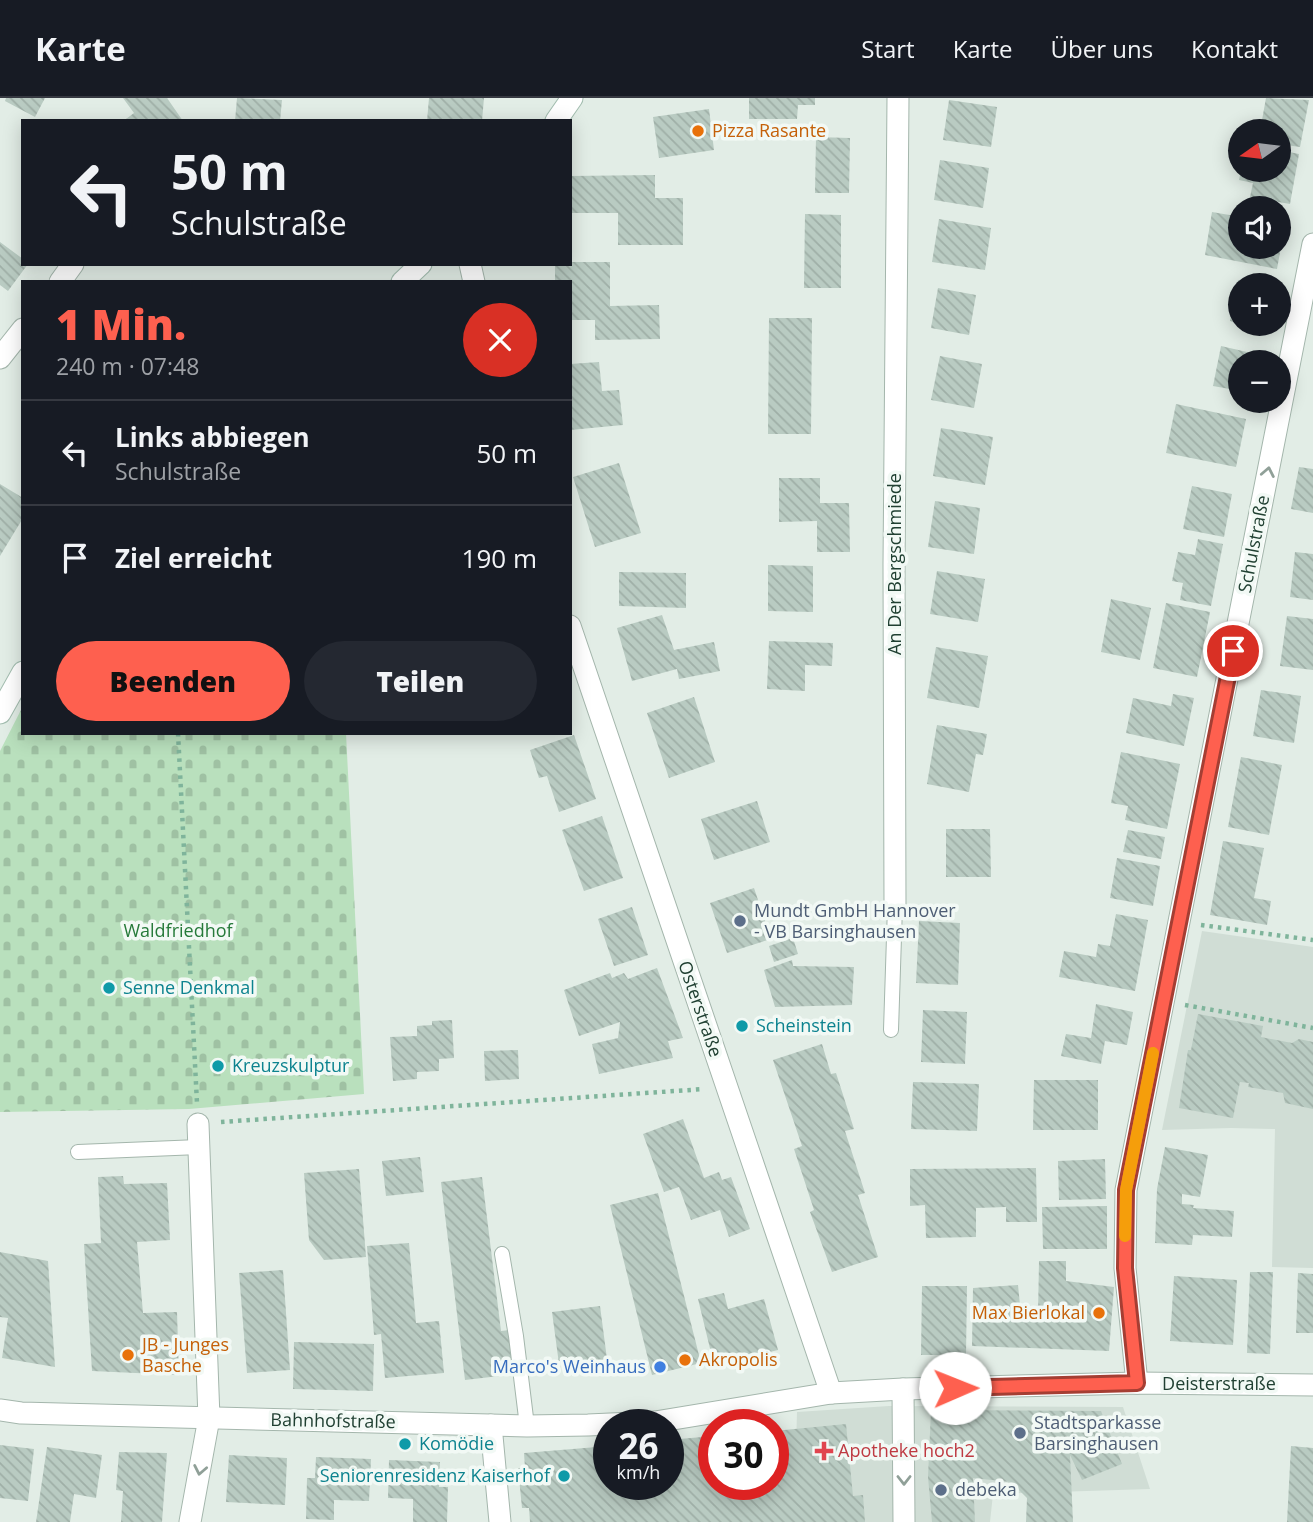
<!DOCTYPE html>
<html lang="de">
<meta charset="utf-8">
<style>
:root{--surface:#171b24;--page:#242831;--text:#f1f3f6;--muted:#9ea1a6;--line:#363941;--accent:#fe604f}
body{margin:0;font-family:"Open Sans",sans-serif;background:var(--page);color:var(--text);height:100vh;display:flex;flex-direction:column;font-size:26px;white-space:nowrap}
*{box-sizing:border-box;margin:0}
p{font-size:23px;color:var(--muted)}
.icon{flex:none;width:38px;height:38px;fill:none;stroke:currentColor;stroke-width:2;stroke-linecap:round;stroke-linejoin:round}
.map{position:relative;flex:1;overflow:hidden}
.sheet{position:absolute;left:21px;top:182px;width:551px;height:455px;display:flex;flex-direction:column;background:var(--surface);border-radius:0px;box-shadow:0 4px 18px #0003}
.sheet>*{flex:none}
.top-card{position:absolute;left:21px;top:21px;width:551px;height:147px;border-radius:0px;box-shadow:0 4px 18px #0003;background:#171b24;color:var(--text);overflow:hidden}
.needle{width:46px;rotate:256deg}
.buttons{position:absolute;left:1228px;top:21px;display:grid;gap:14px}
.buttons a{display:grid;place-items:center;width:63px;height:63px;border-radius:50%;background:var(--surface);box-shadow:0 4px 18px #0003;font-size:35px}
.speed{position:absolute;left:593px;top:1311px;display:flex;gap:14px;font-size:35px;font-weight:700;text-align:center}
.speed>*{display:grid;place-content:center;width:91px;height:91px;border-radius:50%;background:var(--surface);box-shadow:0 4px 18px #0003;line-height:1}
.speed small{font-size:18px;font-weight:400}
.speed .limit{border:10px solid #d22;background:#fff;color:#111}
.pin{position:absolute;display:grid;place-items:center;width:60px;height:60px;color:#fff;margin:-30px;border:4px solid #fff;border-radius:50%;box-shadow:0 2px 7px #0007}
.me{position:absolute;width:77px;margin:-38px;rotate:89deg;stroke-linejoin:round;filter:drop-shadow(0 0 5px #0008)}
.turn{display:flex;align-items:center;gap:24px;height:147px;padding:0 35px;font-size:32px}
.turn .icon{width:91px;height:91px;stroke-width:2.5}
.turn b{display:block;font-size:49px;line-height:60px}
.round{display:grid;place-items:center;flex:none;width:74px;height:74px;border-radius:37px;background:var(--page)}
.head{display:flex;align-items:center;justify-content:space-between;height:119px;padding:0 35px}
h1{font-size:42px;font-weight:800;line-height:52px;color:var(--accent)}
.action{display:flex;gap:14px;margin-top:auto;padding:14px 35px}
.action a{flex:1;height:80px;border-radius:42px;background:var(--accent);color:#111;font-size:28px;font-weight:800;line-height:80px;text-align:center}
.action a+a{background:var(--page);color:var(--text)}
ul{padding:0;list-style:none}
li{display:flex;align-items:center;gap:21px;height:105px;padding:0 35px;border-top:2px solid var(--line)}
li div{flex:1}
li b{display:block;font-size:26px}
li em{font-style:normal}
header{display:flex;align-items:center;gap:42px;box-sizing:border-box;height:98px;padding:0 35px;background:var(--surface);border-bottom:2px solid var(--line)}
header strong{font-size:33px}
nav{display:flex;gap:38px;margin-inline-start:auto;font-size:24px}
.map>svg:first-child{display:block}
</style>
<header>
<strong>Karte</strong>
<nav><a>Start</a><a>Karte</a><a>Über uns</a><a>Kontakt</a></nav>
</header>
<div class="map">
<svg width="1313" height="1424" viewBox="0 0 1313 1424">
<defs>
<pattern id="cemetery-stones" width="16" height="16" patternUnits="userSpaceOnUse" patternTransform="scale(1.75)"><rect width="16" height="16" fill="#b9e0bd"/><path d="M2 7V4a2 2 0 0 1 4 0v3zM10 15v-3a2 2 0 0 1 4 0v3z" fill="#9fc1a3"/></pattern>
<pattern id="building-back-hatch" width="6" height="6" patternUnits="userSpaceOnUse" patternTransform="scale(1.75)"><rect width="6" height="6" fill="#b9cbc2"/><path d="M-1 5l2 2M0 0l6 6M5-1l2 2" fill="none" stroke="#9fafa7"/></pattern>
</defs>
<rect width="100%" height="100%" fill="#e2ede6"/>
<!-- built -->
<g fill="#d0ddd5">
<path d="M1202 833 1313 849V1170L1272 1169 1275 1031 1231 1030 1162 1032Z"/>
<path d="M889 1308 1123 1309 1150 1391 993 1396 990 1424H794L797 1314Z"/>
</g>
<!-- cemetery -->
<path fill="url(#cemetery-stones)" d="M23 608V635H346L364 996 189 1011 0 1014V653Z"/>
<!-- building -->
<g fill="url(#building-back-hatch)">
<path d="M6 0H45L35 19 5 3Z"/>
<path d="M123 0H167L183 23H128L126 21 134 15Z"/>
<path d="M237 0 282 2 280 23H235Z"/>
<path d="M429 0H484L482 23H427Z"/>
<path d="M749 0H815V7H798L797 21H749Z"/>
<path d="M1266 0 1309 2 1300 49 1279 46V33H1260Z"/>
<path d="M949 2 997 9 991 49 943 42Z"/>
<path d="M709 11 714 52 659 60 653 19Z"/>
<path d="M816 39 850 40 849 95H815Z"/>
<path d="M1279 52 1299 56 1290 106 1250 99 1253 85 1239 82 1241 72H1279Z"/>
<path d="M940 62 989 70 983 110 934 102Z"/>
<path d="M655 77V100H683V147H618V115H570V78Z"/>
<path d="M1212 114 1241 119V149H1279V126L1285 127 1277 171 1205 157Z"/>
<path d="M805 116 841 117V190H804Z"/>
<path d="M939 121 991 130 985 172 932 164Z"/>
<path d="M0 144 23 161V166H28L8 193 0 187Z"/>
<path d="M570 164H610V208L659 207 660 241 595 242V222H570V184H555V166H570Z"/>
<path d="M1238 182 1256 186 1241 187V226L1230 223Z"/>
<path d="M938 190 976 197 969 237 931 230Z"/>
<path d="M769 220H812L811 336H768Z"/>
<path d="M1221 248 1260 257 1258 264H1241V293L1213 288Z"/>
<path d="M940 258 982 266 974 310 931 302Z"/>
<path d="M599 264 602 293 619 292 623 327 570 332V266Z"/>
<path d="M1176 306 1246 321 1236 369 1166 355Z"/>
<path d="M941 330 993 339 985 387 933 378Z"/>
<path d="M619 365 641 435 595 449 573 379Z"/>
<path d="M1299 369 1313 371V415L1291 411Z"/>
<path d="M779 380H820V405H849L850 454H817V423L779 424Z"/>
<path d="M0 386 23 400V420L0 458Z"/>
<path d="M1192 388 1232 396 1224 439 1183 431Z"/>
<path d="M935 403 980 410 974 456 928 449Z"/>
<path d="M1198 441 1223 446 1211 508 1180 502 1183 485 1172 483 1178 454 1195 457Z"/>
<path d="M1295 454 1313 456V502L1290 499Z"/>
<path d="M768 467 813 468V514L768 513Z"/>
<path d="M937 473 985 481 978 524 930 516Z"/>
<path d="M619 474 686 475V510L619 508Z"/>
<path d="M1111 501 1151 510 1140 562 1101 554Z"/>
<path d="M1166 505 1210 514 1197 579 1153 570Z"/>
<path d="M662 517 674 552 714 544 720 573 679 581 677 571 632 583 617 530Z"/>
<path d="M1287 518 1313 521V572L1280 568Z"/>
<path d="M769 543 833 545 832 568 805 567V593L767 591Z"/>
<path d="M936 549 988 558 979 610 927 600Z"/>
<path d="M1261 592 1301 598 1294 645 1253 638Z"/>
<path d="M1173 596 1194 600 1184 648 1126 635 1133 600 1171 608Z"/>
<path d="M694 599 715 664 669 680 647 615Z"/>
<path d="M937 627 987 636 983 657 976 656 969 694 927 686Z"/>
<path d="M574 637 596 701 559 714 547 678 539 680 530 652Z"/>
<path d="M1121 654 1180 666 1167 731 1125 722 1128 708 1111 705Z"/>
<path d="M1241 659 1282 667 1269 737 1228 729Z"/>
<path d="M757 703 770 744 714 762 701 721Z"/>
<path d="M602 718 623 780 584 793 562 732Z"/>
<path d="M946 731H990L991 779H946Z"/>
<path d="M1128 732 1165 739 1161 761 1123 754Z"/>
<path d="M1223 743 1264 750 1254 800 1271 803 1267 827 1210 817Z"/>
<path d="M1117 760 1160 768 1153 808 1110 800Z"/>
<path d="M754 790 771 841 727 855 710 805Z"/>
<path d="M632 809 648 857 614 868 598 821Z"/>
<path d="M1116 816 1148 822 1135 893 1059 879 1064 853 1096 859 1098 846 1110 848Z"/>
<path d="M919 823 960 825 958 887 916 885Z"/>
<path d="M793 840 798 856 774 864 769 848Z"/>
<path d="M792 862 793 868 854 869 852 907 775 909 764 872Z"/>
<path d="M657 870 683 940 668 943 673 960 599 976 592 946 618 940 620 924 579 938 564 892 610 875 612 880 624 875 628 881Z"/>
<path d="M1096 906 1133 914 1127 947 1105 943 1101 966 1061 958 1066 936 1091 940Z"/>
<path d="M923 912 967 914 965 966 921 964Z"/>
<path d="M1198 916 1263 928 1261 939 1292 945 1299 941 1313 944V1011L1285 1005 1283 995 1248 989 1249 985 1240 984 1233 1020 1179 1010 1188 952H1191Z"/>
<path d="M452 922 454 960 439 961V973L417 974V981L393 983 390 939 417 938V928L432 927V923Z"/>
<path d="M822 946 831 976 836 975 854 1031 845 1033 865 1095 858 1097 878 1159 832 1174 810 1114 814 1112 794 1051 802 1048 773 962Z"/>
<path d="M518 952 519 981 485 983 484 953Z"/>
<path d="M1034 982H1098V1032H1033Z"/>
<path d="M913 984 979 986 977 1033 911 1031Z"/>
<path d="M683 1021 704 1080 719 1074 722 1082 731 1079 750 1131 729 1139 720 1112 691 1122 679 1089 664 1094 643 1036Z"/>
<path d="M1165 1049 1208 1057 1200 1099 1182 1096V1106L1194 1107 1193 1110 1234 1113 1232 1139 1193 1137 1192 1147 1155 1145 1157 1091Z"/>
<path d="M420 1059 424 1094 386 1098 382 1063Z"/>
<path d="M1105 1061 1106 1101 1059 1102 1058 1063Z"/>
<path d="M1036 1070 1037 1124H1006V1109L976 1110V1139L926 1140 925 1107 910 1108V1071Z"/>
<path d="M359 1071 366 1159 324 1162 309 1142 304 1075Z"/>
<path d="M123 1078 124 1086 167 1085 170 1142 137 1144 143 1215 177 1214 179 1277 92 1273 84 1146 101 1145 98 1079Z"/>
<path d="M482 1079 501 1233 510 1232 516 1276 465 1282 441 1084Z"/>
<path d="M658 1095 701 1265 652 1277 610 1107Z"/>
<path d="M1107 1108V1151H1043L1042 1109Z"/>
<path d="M409 1145 416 1225 439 1223 444 1275 385 1280 381 1236 374 1237 367 1148Z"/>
<path d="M0 1154 48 1163 55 1269 2 1260 8 1220 0 1219Z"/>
<path d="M1039 1163H1066V1183L1114 1189 1109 1253 972 1248 973 1190 1018 1187 1021 1217H1038Z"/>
<path d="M283 1172 290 1272 247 1275 239 1175Z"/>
<path d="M1250 1174H1273L1270 1256 1247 1255Z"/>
<path d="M1298 1175 1313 1176V1235H1296Z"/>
<path d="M1174 1178 1237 1182 1233 1247 1170 1243Z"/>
<path d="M922 1188H967L966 1257H921Z"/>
<path d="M724 1195 728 1211 764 1201 778 1252 714 1267 698 1201Z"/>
<path d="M600 1208 607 1261 588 1264 590 1272 571 1275 569 1265 559 1266 552 1214Z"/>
<path d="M294 1244 374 1246 373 1293 293 1291Z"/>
<path d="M931 1312 1101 1313 1122 1366 1082 1382 1070 1357 1073 1424H1026L1027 1400 1011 1384 973 1380 975 1424H932L928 1379Z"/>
<path d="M846 1326 853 1398 863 1397 865 1424H530L529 1410H522L518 1370H525L524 1355 609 1348V1386H668V1342L714 1338V1386H774V1333Z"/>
<path d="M0 1347 34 1351 28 1403 0 1400Z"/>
<path d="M1291 1348 1313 1350V1424H1287Z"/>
<path d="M47 1349 102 1357 96 1400 74 1396 70 1424H36Z"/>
<path d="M119 1354 167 1355 162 1424H121L123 1393 116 1392Z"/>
<path d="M229 1357 287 1360 285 1407 226 1404Z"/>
<path d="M316 1359 371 1361 369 1403 334 1402V1422L306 1421 307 1380H315Z"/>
<path d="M389 1362 440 1364 439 1389H448L447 1424H413V1401L388 1400Z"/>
</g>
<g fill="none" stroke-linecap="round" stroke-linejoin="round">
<!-- lane casing -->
<g stroke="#a4b6ac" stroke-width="16">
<g id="lane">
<path d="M891 932 895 808"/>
<path d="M78 1054 199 1049"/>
<path d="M502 1156 516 1238 527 1328"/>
</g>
</g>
<!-- street casing -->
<g stroke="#a4b6ac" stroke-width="23">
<g id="street">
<path d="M470 166 474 184"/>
<path d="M60 184 73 166"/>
<path d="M0 260 23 231"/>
<path d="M570 528 831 1295"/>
<path d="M895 808 894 467 898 0"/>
<path d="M1137 1285 1125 1170 1126 1092 1313 146"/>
<path d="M903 1291 904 1424"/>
<path d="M0 1312 21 1315 527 1328 588 1327 655 1324 831 1295 903 1291 1137 1285 1313 1287"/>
<path d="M491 1327 500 1424"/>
<path d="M190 1424 209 1320 198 1026"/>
</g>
</g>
<!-- secondary casing -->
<g stroke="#a2bdaf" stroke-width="23">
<g id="secondary">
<path d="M556 23 572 0"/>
<path d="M402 184 421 166"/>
<path d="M0 615 23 574"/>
</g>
</g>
<!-- path -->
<g stroke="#7fb49b" stroke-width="4.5" stroke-dasharray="3.5 5" stroke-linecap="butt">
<path d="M178 635 197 1005"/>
<path d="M1201 827 1313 842"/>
<path d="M1185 907 1313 930"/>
<path d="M221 1024 704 991"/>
</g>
<!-- lane -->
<use href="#lane" stroke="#fff" stroke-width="14"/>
<!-- street -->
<use href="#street" stroke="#fff" stroke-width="21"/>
<!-- secondary -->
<use href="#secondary" stroke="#fff" stroke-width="21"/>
</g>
<!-- one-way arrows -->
<defs><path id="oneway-chevron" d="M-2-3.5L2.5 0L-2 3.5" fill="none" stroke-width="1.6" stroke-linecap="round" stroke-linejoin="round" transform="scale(1.75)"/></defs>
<g stroke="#90a098">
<use href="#oneway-chevron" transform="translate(1268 374) rotate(-79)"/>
<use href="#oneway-chevron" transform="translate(200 1372) rotate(101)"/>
<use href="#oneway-chevron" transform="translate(904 1382) rotate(90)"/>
</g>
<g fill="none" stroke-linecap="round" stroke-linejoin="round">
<!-- route casing -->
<g stroke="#a53e33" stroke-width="18">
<path id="route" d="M955 1290 1137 1285 1125 1170 1126 1092 1233 553"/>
</g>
<!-- route -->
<use href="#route" stroke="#fe604f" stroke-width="12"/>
<!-- slow -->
<path stroke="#f59e0b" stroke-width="12" d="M1125 1138 1126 1092 1153 955"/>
</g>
<!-- markers -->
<g fill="#e8710a" stroke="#f2f9f5" stroke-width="2.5">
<circle cx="698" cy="33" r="7"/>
<circle cx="1099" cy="1215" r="7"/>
<circle cx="128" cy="1257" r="7"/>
<circle cx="685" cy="1262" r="7"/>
</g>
<g fill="#5c6f8a" stroke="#f2f9f5" stroke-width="2.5">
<circle cx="740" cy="823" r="7"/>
<circle cx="1020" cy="1335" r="7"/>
<circle cx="941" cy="1392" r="7"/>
</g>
<g fill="#0f9aa8" stroke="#f2f9f5" stroke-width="2.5">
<circle cx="109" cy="890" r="7"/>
<circle cx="742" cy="928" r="7"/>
<circle cx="218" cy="968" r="7"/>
<circle cx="405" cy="1346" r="7"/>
<circle cx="564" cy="1378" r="7"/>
</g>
<circle fill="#3f7fe0" stroke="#f2f9f5" stroke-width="2.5" cx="660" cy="1269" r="7"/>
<path fill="#e0444e" stroke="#f2f9f5" stroke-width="2.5" d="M820.5 1342.5h7v7h7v7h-7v7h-7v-7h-7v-7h7z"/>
<g text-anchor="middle" stroke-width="7" stroke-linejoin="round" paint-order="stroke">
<!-- food labels -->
<g font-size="18" fill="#c56008" stroke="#f2f9f5" text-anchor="start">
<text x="712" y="39">Pizza Rasante</text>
<text x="1085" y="1221" text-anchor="end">Max Bierlokal</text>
<text x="142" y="1253">JB - Junges<tspan x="142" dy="21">Basche</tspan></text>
<text x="699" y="1268">Akropolis</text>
</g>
<!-- street labels -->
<g font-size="18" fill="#204032" stroke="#f2f9f5">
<text transform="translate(1254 446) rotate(-79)" y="6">Schulstraße</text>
<text transform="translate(895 466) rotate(-90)" y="6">An Der Bergschmiede</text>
<text transform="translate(700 911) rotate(71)" y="6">Osterstraße</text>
<text x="1219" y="1292">Deisterstraße</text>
<text transform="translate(333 1323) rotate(1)" y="6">Bahnhofstraße</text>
</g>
<!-- service labels -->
<g font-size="18" fill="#4e5e75" stroke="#f2f9f5" text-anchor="start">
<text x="754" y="819">Mundt GmbH Hannover<tspan x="754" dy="21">- VB Barsinghausen</tspan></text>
<text x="1034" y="1331">Stadtsparkasse<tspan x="1034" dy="21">Barsinghausen</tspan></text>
<text x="955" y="1398">debeka</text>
</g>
<!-- park labels -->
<g font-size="18" fill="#267a3a" stroke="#f2f9f5">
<text x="178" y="839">Waldfriedhof</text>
</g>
<!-- culture labels -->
<g font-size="18" fill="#0d838f" stroke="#f2f9f5" text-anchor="start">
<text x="123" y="896">Senne Denkmal</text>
<text x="756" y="934">Scheinstein</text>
<text x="232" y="974">Kreuzskulptur</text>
<text x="419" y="1352">Komödie</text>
<text x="550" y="1384" text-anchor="end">Seniorenresidenz Kaiserhof</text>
</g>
<!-- shop labels -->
<g font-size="18" fill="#366cbe" stroke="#f2f9f5" text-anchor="end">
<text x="646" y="1275">Marco's Weinhaus</text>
</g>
<!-- health labels -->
<g font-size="18" fill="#be3a42" stroke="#f2f9f5" text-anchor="start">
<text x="838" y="1359">Apotheke hoch2</text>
</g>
</g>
</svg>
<div class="buttons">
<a><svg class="needle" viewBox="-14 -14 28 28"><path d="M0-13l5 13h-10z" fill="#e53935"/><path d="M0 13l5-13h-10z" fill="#9ea1a6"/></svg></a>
<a><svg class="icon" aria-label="sound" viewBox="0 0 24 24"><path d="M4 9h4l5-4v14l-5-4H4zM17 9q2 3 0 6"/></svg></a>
<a>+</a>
<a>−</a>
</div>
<div class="speed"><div>26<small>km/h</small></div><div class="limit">30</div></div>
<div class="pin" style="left:1233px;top:553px;background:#d93025"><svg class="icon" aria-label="arrive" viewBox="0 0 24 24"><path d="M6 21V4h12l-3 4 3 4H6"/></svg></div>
<svg class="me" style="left:955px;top:1290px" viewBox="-20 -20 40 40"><circle r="19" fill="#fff"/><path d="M0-13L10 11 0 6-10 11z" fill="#fe604f"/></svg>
<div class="top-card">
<div class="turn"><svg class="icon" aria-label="left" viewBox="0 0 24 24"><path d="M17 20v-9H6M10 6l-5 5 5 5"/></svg><div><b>50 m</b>Schulstraße</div></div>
</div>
<section class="sheet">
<div class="head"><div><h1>1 Min.</h1><p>240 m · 07:48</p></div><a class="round" style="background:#d93025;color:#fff"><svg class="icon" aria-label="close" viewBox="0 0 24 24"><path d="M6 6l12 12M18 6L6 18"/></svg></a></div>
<ul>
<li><svg class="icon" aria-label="left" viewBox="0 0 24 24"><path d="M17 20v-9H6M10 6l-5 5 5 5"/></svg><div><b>Links abbiegen</b><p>Schulstraße</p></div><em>50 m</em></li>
<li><svg class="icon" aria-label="arrive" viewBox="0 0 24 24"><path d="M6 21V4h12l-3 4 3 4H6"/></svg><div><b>Ziel erreicht</b></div><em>190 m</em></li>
</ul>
<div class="action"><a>Beenden</a><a>Teilen</a></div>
</section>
</div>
